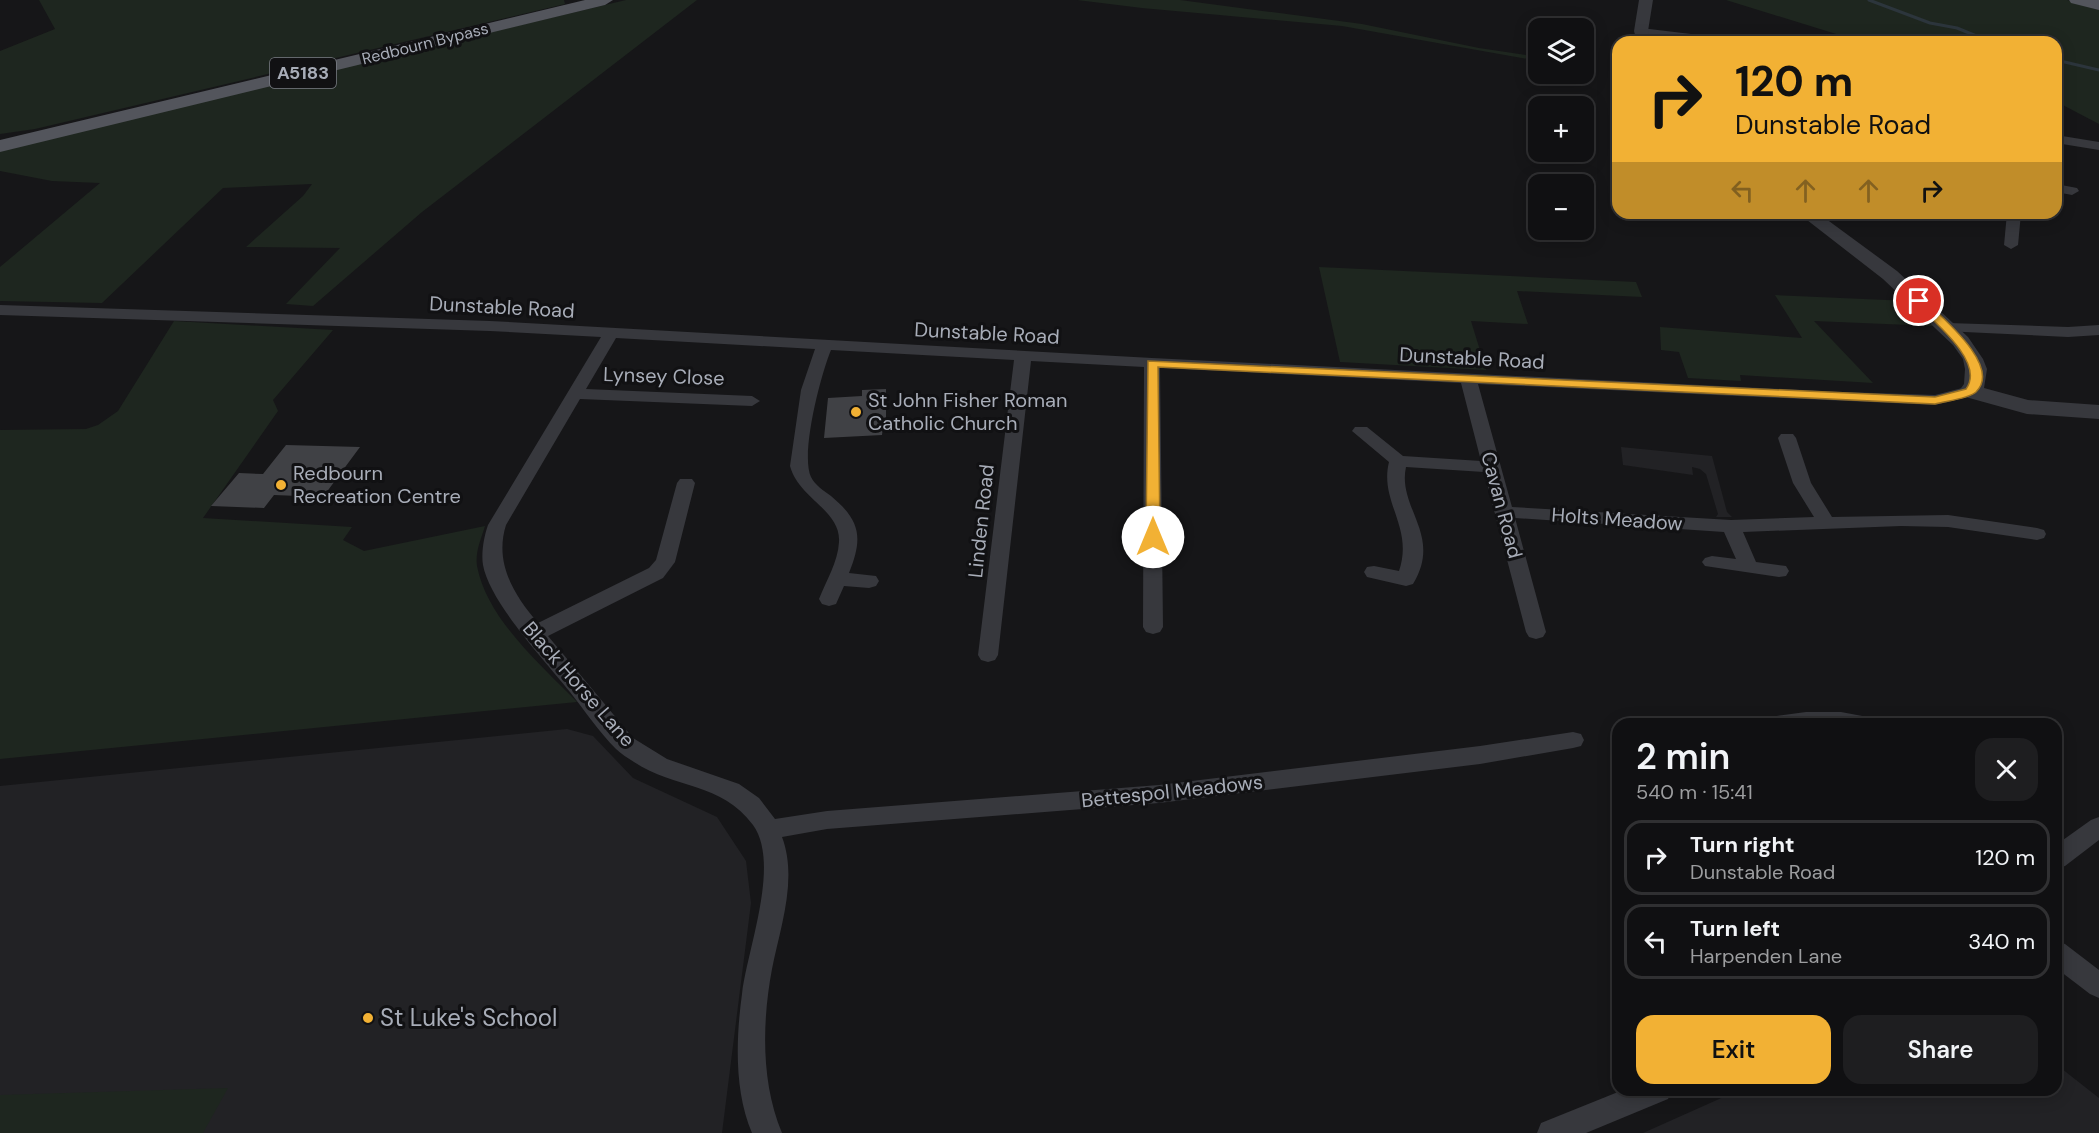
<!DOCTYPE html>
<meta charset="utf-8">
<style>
:root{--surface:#101012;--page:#1e1e20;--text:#f1f3f6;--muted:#9c9d9f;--line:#303032;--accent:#f2b134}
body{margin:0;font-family:"DM Sans",sans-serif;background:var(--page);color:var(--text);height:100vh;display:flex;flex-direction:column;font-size:22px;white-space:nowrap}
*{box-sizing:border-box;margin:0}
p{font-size:20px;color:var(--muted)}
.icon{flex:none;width:33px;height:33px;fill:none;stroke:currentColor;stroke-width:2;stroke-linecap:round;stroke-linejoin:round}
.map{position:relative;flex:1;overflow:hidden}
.sheet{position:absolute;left:1612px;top:718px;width:450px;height:378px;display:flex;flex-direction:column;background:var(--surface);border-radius:18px;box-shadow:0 3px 15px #0003,0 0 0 2px var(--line)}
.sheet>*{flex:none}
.hud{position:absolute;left:1612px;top:36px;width:450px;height:183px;border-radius:18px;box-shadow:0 3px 15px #0003,0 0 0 2px var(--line);background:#f2b134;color:#111;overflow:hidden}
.buttons{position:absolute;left:1528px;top:18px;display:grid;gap:12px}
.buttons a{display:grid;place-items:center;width:66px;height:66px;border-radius:12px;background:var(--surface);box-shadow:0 3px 15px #0003,0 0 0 2px var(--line);font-size:30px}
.pin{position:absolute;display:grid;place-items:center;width:51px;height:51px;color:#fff;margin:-26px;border:3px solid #fff;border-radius:50%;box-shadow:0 2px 6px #0007}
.me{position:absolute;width:66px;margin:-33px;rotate:0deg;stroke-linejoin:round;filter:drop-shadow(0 0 4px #0008)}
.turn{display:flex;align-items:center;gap:21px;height:126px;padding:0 24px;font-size:27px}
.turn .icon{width:78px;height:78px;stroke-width:2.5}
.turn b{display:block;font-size:42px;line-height:51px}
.lanes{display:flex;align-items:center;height:57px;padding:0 24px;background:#0003;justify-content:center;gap:30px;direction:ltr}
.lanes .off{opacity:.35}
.round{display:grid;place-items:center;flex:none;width:63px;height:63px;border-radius:18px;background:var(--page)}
.summary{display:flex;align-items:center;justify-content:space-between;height:102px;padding:0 24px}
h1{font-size:36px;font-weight:600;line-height:45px}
.button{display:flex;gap:12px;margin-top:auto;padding:12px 24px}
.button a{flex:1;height:69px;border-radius:18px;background:var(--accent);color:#111;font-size:24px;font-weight:600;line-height:69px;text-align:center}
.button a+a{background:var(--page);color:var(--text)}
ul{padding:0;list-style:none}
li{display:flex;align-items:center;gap:18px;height:75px;margin:0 12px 9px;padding:0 12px;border:3px solid var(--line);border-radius:18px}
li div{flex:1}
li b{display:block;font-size:22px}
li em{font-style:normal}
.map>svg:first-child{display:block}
</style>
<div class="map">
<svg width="2099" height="1133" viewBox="0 0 2099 1133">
<rect width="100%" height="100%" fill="#161618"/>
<!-- built -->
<g fill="#222225">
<path d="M1621 447 1712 456 1727 512 1732 517H1716L1718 514 1706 474 1700 469 1692 467 1693 475 1623 465Z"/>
<path d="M567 729 593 736 633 778 717 817 746 861 751 903 722 1133H0V786Z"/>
<path d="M2057 1065 2099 1098V1133H1643L1737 1091 2056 1090Z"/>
</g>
<!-- green -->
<g fill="#1e261f">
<path d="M39 0H564L565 4 35 129 0 134V51L55 29Z"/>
<path d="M626 0H697L422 212 313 306 286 304 340 248 246 247 303 196 312 184 223 188 102 303 0 301V267L100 183 52 181 0 171V149Z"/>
<path d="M1077 0H1180L1362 24 1479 48 1539 57V61L1342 26 1142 8Z"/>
<path d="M1726 0H2067L2099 8V124L2057 102 2056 42H1862Z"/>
<path d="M1319 267 1636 282 1642 297 1517 291 1528 324 1471 321 1486 370 1340 362Z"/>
<path d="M1775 295 1909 301 1933 326 1814 321 1873 383 1740 375 1741 381 1688 378 1679 352 1661 350 1660 327 1802 338Z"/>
<path d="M174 321 333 330 273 400 278 411 203 518 352 527 343 540 364 551 485 526C481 539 475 552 477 566 487 619 541 665 577 702L0 759V430L86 429 98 425 118 411Z"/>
<path d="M228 1088 203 1133H0V1095Z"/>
</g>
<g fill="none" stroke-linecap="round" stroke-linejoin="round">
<!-- stream -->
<g stroke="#2c353c" stroke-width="3">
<path d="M1869 0 1930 23 1957 28 1991 42"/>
<path d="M2056 60 2099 70"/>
</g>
</g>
<!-- building -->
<g fill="#404145">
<path d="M886 389V426H883L882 435 824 438 828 398 862 396V390Z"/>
<path d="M286 445 360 447 323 497 274 495 264 508 211 506 239 473 263 474Z"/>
</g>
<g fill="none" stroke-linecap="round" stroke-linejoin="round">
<!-- minor -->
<g fill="#37383d" fill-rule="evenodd">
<path d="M1641 28 1733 39 1738 42H1706L1637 33V29Z"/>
<path d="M2056 135 2099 142V150L2056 143Z"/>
<path d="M2056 184 2077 188 2079 191 2072 195 2056 192Z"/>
<path d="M2007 213H2021L2018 245 2011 249 2004 245Z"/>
<path d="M0 305 490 321 1152 358 1843 392 1935 395 1970 386 1978 391 1976 395 1935 405 1478 384 1512 507 1731 520 1814 517 1793 483 1778 438 1781 434H1793L1796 438 1811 483 1832 517 1948 515 2037 528 2044 530 2046 534 2044 538 2037 540 1948 527 1901 526 1743 532 1756 562 1786 566 1789 571 1786 576 1779 577 1705 566 1702 562 1705 558 1712 556 1736 559 1724 532 1515 518 1546 632 1543 637 1536 639 1529 637 1526 632 1484 472 1406 467C1397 508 1443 535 1413 584L1406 586 1367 577 1364 572 1367 567 1374 566 1399 571C1414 527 1379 502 1389 462L1352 431 1355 427H1367L1403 456 1481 461 1461 383 1160 368 1163 627 1160 632 1153 634 1146 632 1143 627 1144 367 1031 361 998 655 995 660 988 662 981 660 978 655 1014 360 831 350C821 374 800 454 811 477 815 485 824 491 831 496 861 521 863 538 849 573L876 576 879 581 876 586 869 588 844 586 836 604 829 606 822 604 819 599C826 581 838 562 839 542 841 510 799 499 790 466L801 390 815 349 616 338 586 389 752 396 760 401 752 406 580 399 506 525C494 563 514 595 538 623L649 568 656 560 677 483 680 479H692L695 483 675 562 663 578 548 636 633 738 667 759 739 784 759 798 775 819 827 811 1159 785 1480 746 1573 732 1581 734 1584 740 1581 746 1573 748 1480 764 1159 803 827 829 782 837C798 879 780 928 772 969 762 1022 761 1083 782 1133H752C734 1091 736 1038 742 994 747 950 781 864 753 825 721 782 675 789 634 762 628 758 621 754 616 749 599 732 585 711 570 692 546 662 490 603 483 565 481 553 484 536 488 525L601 337 490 331 0 315Z"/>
<path d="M1948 323 2068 327 2099 325V335L2068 337 1943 331 1940 328 1943 325Z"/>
<path d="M1806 712H1841L1873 718 1876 724H1759L1762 718Z"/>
<path d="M2099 817V840L2065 866 2056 869V845L2091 820Z"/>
<path d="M2056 941 2065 944 2099 970V998L2090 994 2056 968Z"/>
<path d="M1623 1090H1672L1668 1099 1586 1133H1537L1541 1123Z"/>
</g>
<!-- tertiary -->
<g fill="#37383d" fill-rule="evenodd">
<path d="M1639 0H1653L1648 31 1651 42H1637L1634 31Z"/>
<path d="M1798 213H1818L1897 271 1968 337 1983 359 1987 369 1984 388 2028 400 2099 405V419L2027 414 1962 396 1959 391 1964 384 1965 369 1963 359 1953 345 1883 279Z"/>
</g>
<!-- primary -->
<g fill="#53555c" fill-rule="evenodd">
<path d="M585 0H613L605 5 0 152V140Z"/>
<path d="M2069 0H2099V10L2071 3Z"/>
</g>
</g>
<!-- route -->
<path fill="#f2b134" stroke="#9d7322" stroke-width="1.5" d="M1919 298 1923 299C1939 315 2003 366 1976 392 1968 399 1946 401 1935 404L1158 367 1160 537 1153 541 1146 537 1148 361 1935 397 1966 389C1986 362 1932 320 1915 303V299Z"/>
<!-- markers -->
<g fill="#f2b134" stroke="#111113" stroke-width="2">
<circle cx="856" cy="412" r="6"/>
<circle cx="281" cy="485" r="6"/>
<circle cx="368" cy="1018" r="6"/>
</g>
<g text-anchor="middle" stroke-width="6" stroke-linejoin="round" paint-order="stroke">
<!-- far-street labels -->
<g font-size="16" fill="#a8adb8" stroke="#111113">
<text transform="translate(425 43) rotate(-14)" y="6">Redbourn Bypass</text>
</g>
<!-- shield labels -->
<rect fill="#111113" stroke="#7b7e86" stroke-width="1.5" x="270" y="58" width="66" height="30" rx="4.5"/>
<g font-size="18" font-weight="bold" fill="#a8adb8">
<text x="303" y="79">A5183</text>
</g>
<!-- street labels -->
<g font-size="20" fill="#a8adb8" stroke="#111113">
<text transform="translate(502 307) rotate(3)" y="7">Dunstable Road</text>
<text transform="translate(987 333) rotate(3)" y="7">Dunstable Road</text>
<text transform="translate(1472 358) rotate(3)" y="7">Dunstable Road</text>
<text transform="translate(664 376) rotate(2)" y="7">Lynsey Close</text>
<text transform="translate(1502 505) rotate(75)" y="7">Cavan Road</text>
<text transform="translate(1617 519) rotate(4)" y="7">Holts Meadow</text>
<text transform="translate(981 521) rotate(-84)" y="7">Linden Road</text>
<text transform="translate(579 684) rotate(49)" y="7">Black Horse Lane</text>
<text transform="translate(1172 791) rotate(-6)" y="7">Bettespol Meadows</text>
</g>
<!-- poi labels -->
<g font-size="20" fill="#a8adb8" stroke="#111113" text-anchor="start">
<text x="868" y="407">St John Fisher Roman<tspan x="868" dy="23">Catholic Church</tspan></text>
<text x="293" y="480">Redbourn<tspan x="293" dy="23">Recreation Centre</tspan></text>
</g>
<!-- near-poi labels -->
<g font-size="24" fill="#a8adb8" stroke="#111113" text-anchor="start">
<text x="380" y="1026">St Luke's School</text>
</g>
</g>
</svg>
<div class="buttons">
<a><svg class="icon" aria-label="layers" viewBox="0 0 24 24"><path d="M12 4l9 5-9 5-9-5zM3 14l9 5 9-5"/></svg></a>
<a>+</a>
<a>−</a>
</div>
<div class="pin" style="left:1919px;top:301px;background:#d93025"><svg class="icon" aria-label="arrive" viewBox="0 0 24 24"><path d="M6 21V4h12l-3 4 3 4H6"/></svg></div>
<svg class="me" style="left:1153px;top:537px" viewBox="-20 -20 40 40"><circle r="19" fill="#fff"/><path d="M0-13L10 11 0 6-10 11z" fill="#f2b134"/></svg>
<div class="hud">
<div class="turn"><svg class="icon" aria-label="right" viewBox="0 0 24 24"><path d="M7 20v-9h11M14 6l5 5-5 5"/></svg><div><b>120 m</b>Dunstable Road</div></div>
<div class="lanes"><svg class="icon off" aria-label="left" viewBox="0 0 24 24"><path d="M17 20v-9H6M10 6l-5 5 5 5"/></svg><svg class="icon off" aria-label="ahead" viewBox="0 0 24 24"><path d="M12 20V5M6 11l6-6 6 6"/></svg><svg class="icon off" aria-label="ahead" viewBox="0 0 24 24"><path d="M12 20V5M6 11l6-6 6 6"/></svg><svg class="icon" aria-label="right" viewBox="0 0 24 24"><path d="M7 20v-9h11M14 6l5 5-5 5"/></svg></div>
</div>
<section class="sheet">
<div class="summary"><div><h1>2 min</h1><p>540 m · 15:41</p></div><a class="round"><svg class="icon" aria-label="close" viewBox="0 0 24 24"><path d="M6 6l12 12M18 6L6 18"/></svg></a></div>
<ul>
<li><svg class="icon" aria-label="right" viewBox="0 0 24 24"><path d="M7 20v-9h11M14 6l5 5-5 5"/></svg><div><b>Turn right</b><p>Dunstable Road</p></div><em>120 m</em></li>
<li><svg class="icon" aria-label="left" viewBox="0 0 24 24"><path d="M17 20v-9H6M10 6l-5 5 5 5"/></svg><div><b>Turn left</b><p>Harpenden Lane</p></div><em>340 m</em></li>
</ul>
<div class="button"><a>Exit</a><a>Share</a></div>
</section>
</div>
